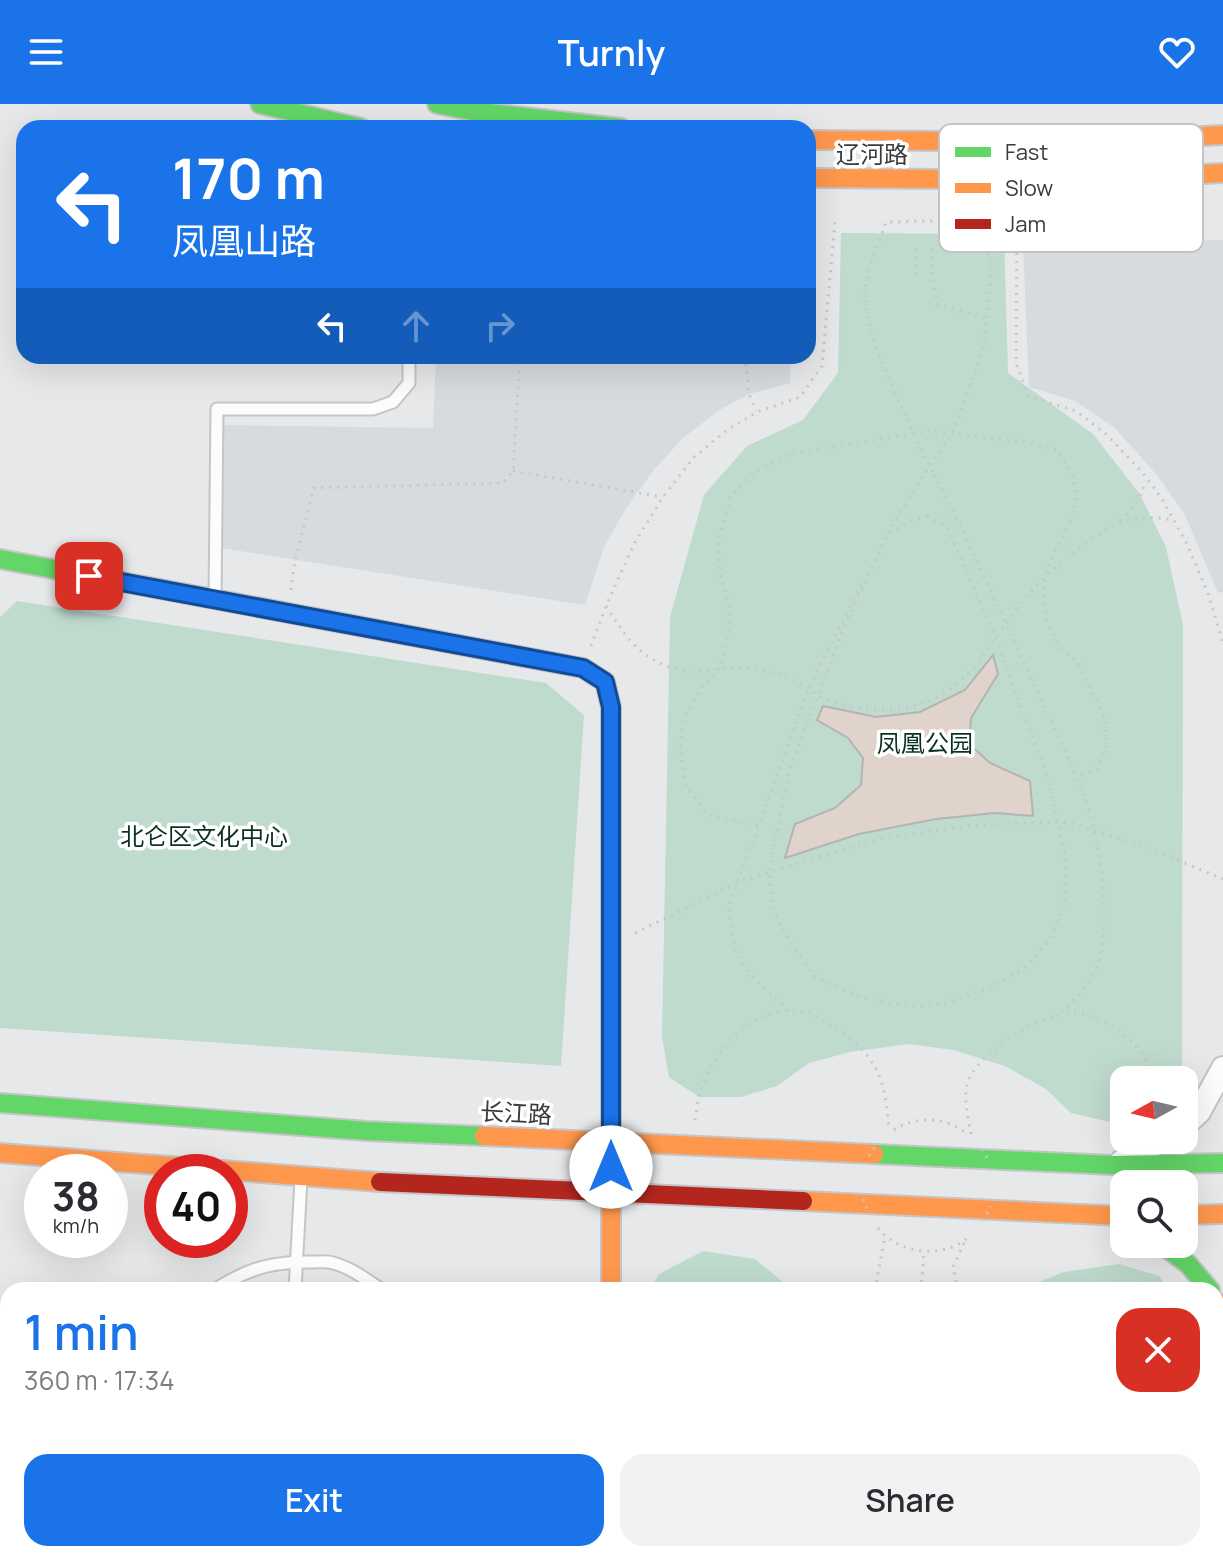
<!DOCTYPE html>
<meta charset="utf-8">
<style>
:root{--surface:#fff;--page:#f2f2f3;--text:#2b2b33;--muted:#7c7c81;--accent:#1a73e8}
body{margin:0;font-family:Manrope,"Noto Sans SC",sans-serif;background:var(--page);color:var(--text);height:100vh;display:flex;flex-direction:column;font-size:30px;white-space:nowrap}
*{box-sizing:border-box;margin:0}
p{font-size:26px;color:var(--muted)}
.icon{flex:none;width:44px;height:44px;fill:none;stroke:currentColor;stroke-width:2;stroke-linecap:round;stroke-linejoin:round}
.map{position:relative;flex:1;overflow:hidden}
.drawer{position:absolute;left:0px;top:1178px;width:1224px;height:280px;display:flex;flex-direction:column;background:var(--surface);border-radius:24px 24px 0 0;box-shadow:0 8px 32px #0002}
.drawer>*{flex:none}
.guide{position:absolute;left:16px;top:16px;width:800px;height:244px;border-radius:24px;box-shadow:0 8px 32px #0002;background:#1a73e8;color:#fff;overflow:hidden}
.needle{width:52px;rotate:262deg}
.controls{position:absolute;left:1110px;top:962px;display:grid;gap:16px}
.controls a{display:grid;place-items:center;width:88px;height:88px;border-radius:16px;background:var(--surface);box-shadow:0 8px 32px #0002;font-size:40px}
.speed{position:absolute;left:24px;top:1050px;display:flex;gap:16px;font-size:40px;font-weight:700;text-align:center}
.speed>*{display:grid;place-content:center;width:104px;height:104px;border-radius:50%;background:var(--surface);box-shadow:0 8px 32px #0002;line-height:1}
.speed small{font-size:20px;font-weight:400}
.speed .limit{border:12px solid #d22;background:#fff;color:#111}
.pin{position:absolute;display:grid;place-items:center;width:68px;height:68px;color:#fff;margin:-34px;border-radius:16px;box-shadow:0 4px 12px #0006}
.me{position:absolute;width:88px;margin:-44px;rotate:0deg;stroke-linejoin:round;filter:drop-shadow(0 0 6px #0008)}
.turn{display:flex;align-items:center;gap:28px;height:168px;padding:0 24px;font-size:36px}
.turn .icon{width:104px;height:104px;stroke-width:2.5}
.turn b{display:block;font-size:56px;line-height:68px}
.lanes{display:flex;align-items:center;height:76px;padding:0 24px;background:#0003;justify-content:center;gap:40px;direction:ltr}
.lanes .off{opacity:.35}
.round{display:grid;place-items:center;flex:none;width:84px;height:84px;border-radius:24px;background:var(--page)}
.headline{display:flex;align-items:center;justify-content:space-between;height:136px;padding:0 24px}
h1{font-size:48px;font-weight:600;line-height:60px;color:var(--accent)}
.primary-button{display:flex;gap:16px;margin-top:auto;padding:16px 24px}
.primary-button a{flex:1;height:92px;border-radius:24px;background:var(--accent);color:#fff;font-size:32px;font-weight:600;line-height:92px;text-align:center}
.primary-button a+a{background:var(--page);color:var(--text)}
header{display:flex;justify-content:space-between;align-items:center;height:104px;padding:0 24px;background:var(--accent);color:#fff;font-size:36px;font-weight:600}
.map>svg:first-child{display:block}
</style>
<header><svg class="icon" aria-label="menu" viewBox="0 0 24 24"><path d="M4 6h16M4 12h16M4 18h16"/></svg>Turnly<svg class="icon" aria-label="heart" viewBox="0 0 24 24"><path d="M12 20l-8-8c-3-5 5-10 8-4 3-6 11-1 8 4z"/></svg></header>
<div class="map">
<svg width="1223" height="1458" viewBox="0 0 1223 1458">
<rect width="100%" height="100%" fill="#e7e8ea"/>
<!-- built -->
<g fill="#d6dbe0">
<path d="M1223 136V488L1218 489 1185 411 1157 371 1115 324 1075 297 1029 283 1023 141Z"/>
<path d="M436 252H791L790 279 749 290 718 307 682 335 652 368 625 406 604 443 585 501 221 444 224 321 433 324Z"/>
</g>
<!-- green -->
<g fill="#bfdbce">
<path d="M841 129 1004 130 1008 269 1093 330 1139 389 1166 443 1183 521 1182 961 1174 976H1124V1014L1110 1018 1071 1009 1046 985 1005 962 953 946 908 940 850 948 809 959 777 982 741 993H699L669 973 662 933 670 513 704 391 747 342 803 316 838 269Z"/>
<path d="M17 497 546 579 584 611 561 962 0 924V513Z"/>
<path d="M703 1147 755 1155 793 1186H650L659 1170Z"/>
<path d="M1119 1160 1159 1172 1169 1186H1020L1064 1168Z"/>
<path d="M628 1450H1191L1190 1458H628Z"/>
</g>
<!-- building -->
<path fill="#e0d3cc" stroke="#b4b4b4" stroke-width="2" d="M993 551 998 570 971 614 969 640 990 659 1030 677 1033 712 995 709 936 715 859 730 785 754 795 720 835 704 861 681 863 654 848 634 817 616 823 602 876 613 920 608 965 586Z"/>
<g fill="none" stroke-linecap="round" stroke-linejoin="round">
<!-- lane casing -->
<g stroke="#c5c5c7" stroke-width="15">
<g id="lane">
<path d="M215 495 217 305H373L393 298 409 279V252"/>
<path d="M214 1186C249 1164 273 1157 314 1158 320 1158 327 1157 333 1159 350 1163 367 1176 382 1186"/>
<path d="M295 1186 301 1075"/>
<path d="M150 1450V1458"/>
<path d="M412 1450V1458"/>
<path d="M445 1458 454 1450"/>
</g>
</g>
<!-- street casing -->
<g stroke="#c5c5c7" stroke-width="26">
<g id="street">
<path d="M1184 1022 1199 1008 1223 964"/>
<path d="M1121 1058 1163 1036"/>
</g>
</g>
<!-- fast casing -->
<g stroke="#c5c5c7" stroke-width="22">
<g id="fast">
<path d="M260 0 361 24"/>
<path d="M437 0 472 7 621 24"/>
<path d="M0 455 583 564 605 578 611 603V669"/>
<path d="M0 999 367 1027 484 1032"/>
<path d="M874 1050 1112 1061 1223 1059"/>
<path d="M1161 1140 1188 1160 1210 1186"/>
</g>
</g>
<!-- slow casing -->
<g stroke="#c5c5c7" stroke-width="22">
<g id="slow">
<path d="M808 36 1085 38 1223 31"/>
<path d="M808 74 1086 76 1223 69"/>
<path d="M611 669V1186"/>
<path d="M484 1032 874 1050"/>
<path d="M0 1049 380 1078"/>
<path d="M803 1097 1124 1112"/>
<path d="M1184 1111 1223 1110"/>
<path d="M1216 1198 1223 1215"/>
<path d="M611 1450V1458"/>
</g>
</g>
<!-- jam casing -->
<g stroke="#c5c5c7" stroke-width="22">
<path id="jam" d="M380 1078 803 1097"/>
</g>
<!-- path -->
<g stroke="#c6c7c7" stroke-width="3" stroke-dasharray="2 6" stroke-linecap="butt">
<path d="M976 116 1017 118 1016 259 1028 292 1076 307 1106 330 1143 369 1162 395 1186 438 1208 489 1223 539"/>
<path d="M915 144V175"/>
<path d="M933 144V175L937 200 987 215"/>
<path d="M745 252 749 290 756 307"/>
<path d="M513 367 663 393"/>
<path d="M934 371 959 419 1071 660C1076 673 1082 687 1087 701 1101 743 1114 831 1093 871 1084 888 1070 900 1056 913"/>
<path d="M927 412 947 423 995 532 1046 669 1065 750 1066 766 1064 803 1049 837 1026 863 995 881 967 892 945 899 924 902 899 901 860 893 814 872 783 827 772 801 769 768 789 668 841 530 887 431 910 417Z"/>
<path d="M1120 417C1134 405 1140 393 1146 377"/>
<path d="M888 429 924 370 952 330 983 247 987 215 992 159 975 116 886 118C880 137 870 158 866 178 859 219 892 278 907 316"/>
<path d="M291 486 295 456 314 384 503 379 513 367 520 252"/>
<path d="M606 502C624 530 637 552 670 563 675 564 682 567 687 568 697 568 708 565 718 565 731 564 747 564 760 566 775 568 793 575 806 582 812 585 815 591 820 593 840 604 875 608 897 605 966 597 984 545 1022 498 1041 475 1063 455 1089 437 1118 416 1138 410 1174 416"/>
<path d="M591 542 606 502 634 440 663 393 694 353 727 326 757 308 800 293 822 262 835 118"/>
<path d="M758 722 708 711 686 682 680 646 683 615 703 582 720 564 728 532 729 502 721 472 717 442 731 391 756 367 789 350 929 327 1023 338 1057 346 1073 370 1076 396 1070 418 1049 459 1044 486 1046 516 1060 543 1078 559 1105 614 1106 645 1096 666 1076 673"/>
<path d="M635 829 737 779 769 768 883 734 976 721 1057 718 1071 719 1144 742 1223 775"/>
<path d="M788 907C774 892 747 871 739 854 731 838 731 819 729 802L809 583 863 478"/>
<path d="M695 1016C697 1008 697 999 699 992 713 946 753 898 806 908 813 909 821 915 827 919 845 929 862 942 873 960 885 978 887 1004 889 1025"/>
<path d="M894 1026C915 1011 949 1013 968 1031"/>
<path d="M971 1030C968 1012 962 992 969 975 984 944 1041 908 1076 909 1083 910 1094 913 1100 915 1127 927 1145 952 1160 976"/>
<path d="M878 1124C900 1151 945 1156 971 1131"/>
<path d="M875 1186 885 1132"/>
<path d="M921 1186 924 1148"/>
<path d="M958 1186 953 1163 965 1137"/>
<path d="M978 1450 983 1458"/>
<path d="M1076 1450 1078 1458"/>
<path d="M700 1458 702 1450"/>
<path d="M749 1458 751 1450"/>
<path d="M843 1458 847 1450"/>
<path d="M1018 1458 1025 1450"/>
</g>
<!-- lane -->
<use href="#lane" stroke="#fbfcfc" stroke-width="11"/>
<!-- street -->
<use href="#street" stroke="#fbfcfc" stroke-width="22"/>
<!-- fast -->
<use href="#fast" stroke="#63d668" stroke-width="18"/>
<!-- slow -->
<use href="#slow" stroke="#ff974d" stroke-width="18"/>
<!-- jam -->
<use href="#jam" stroke="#b3261e" stroke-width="18"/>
<!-- path-bridge -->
<g stroke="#c6c7c7" stroke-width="3" stroke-dasharray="2 6" stroke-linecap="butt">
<path d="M907 316 934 371"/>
<path d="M982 1045 990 1059"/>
<path d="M869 1052 877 1040"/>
<path d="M863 1095 869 1111"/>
<path d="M983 1117 991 1102"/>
</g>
</g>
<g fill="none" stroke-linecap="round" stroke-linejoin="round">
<!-- route casing -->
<g stroke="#114b97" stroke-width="20">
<path id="route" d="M89 472 583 564 605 578 611 603V1063"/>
</g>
<!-- route -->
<use href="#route" stroke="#1a73e8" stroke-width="14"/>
</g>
<g text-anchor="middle" stroke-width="7" stroke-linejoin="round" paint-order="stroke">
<!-- street labels -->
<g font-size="24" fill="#3a3b3c" stroke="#fff">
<text x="872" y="59">辽河路</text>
<text transform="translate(516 1010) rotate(3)" y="8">长江路</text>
</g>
<!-- park labels -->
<g font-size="24" fill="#0b3122" stroke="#fff">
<text x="925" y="648">凤凰公园</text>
<text x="204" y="741">北仑区文化中心</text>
</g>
</g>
<!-- legend -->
<rect x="939" y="20" width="264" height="128" rx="12" fill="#fff" stroke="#c4c4c4" stroke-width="2"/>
<rect x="955" y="43" width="36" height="10" fill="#63d668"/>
<rect x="955" y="79" width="36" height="10" fill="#ff974d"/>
<rect x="955" y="115" width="36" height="10" fill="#b3261e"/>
<g font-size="22" fill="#3a3b3c">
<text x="1005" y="56">Fast</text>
<text x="1005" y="92">Slow</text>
<text x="1005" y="128">Jam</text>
</g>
</svg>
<div class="controls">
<a><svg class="needle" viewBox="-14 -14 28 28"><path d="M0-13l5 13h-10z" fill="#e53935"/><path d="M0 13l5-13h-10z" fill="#7c7c81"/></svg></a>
<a><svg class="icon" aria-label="search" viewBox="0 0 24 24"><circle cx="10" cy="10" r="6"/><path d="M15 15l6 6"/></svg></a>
</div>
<div class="speed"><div>38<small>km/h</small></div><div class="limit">40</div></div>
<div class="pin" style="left:89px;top:472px;background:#d93025"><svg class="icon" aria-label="arrive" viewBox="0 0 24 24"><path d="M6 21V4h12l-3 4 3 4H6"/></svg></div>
<svg class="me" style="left:611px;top:1063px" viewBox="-20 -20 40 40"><circle r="19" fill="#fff"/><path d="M0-13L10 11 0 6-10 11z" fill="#1a73e8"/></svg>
<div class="guide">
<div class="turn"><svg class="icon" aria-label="left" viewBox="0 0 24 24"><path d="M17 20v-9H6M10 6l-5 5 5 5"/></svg><div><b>170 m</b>凤凰山路</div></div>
<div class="lanes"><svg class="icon" aria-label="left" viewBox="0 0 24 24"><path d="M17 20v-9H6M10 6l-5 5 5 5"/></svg><svg class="icon off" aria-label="ahead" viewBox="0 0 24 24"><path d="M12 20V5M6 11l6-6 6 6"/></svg><svg class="icon off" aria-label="right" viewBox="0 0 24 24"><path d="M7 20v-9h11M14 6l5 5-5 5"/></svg></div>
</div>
<section class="drawer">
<div class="headline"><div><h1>1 min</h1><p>360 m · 17:34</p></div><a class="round" style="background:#d93025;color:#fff"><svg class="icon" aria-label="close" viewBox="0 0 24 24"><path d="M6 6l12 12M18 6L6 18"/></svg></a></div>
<div class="primary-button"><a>Exit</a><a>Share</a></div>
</section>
</div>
